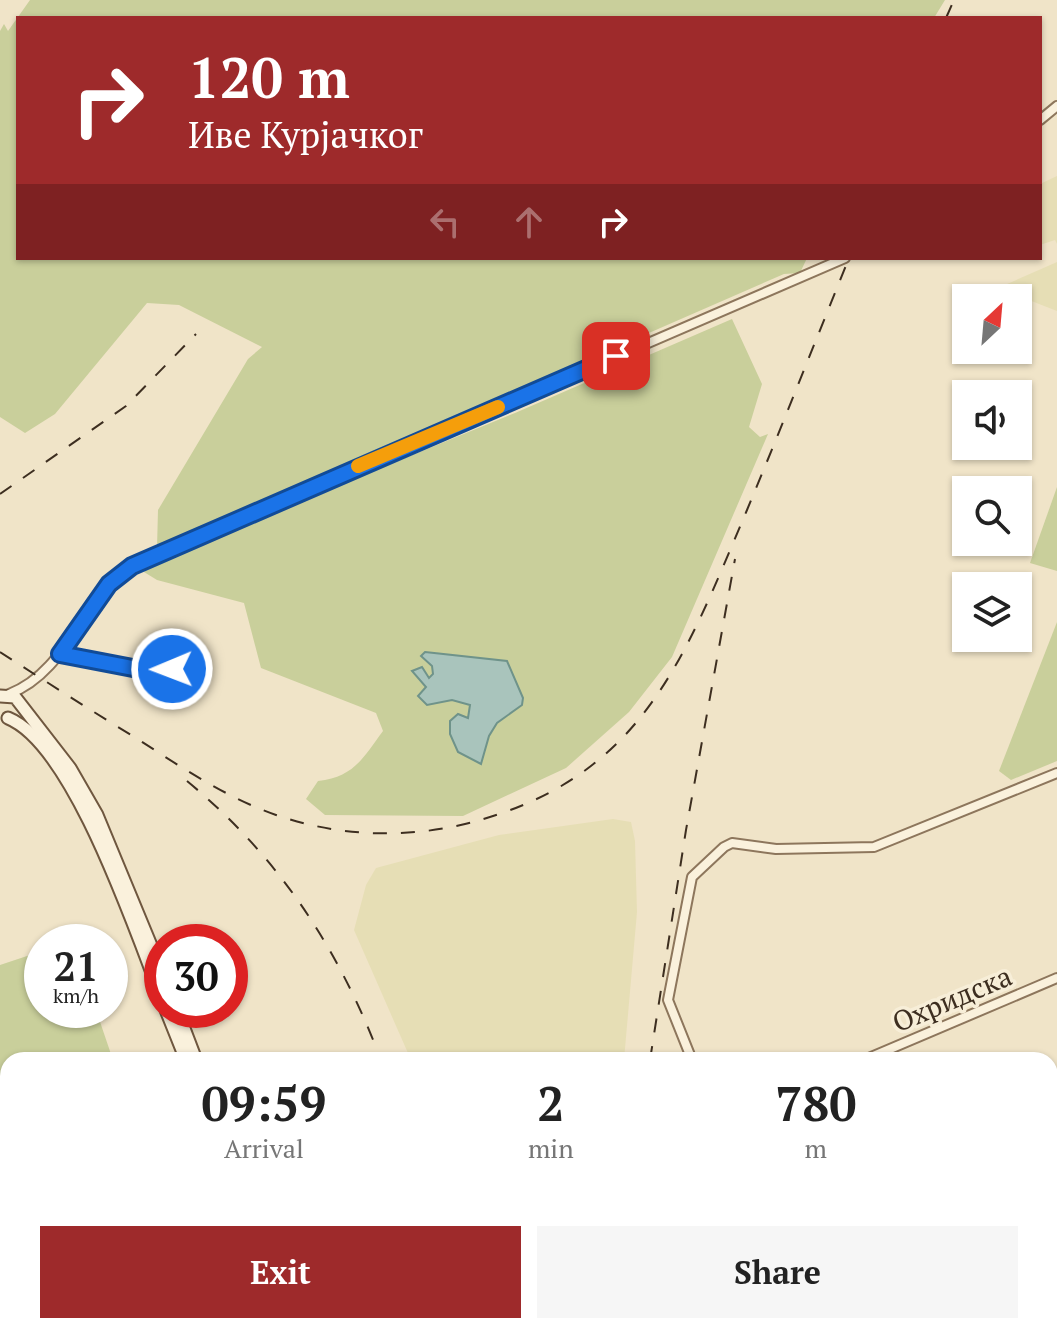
<!DOCTYPE html>
<meta charset="utf-8">
<style>
:root{--surface:#fff;--page:#f6f6f6;--text:#222;--muted:#767676;--accent:#9e2a2b}
body{margin:0;font-family:"PT Serif",serif;background:var(--page);color:var(--text);height:100vh;display:flex;flex-direction:column;font-size:30px;white-space:nowrap}
*{box-sizing:border-box;margin:0}
p{font-size:26px;color:var(--muted)}
.icon{flex:none;width:44px;height:44px;fill:none;stroke:currentColor;stroke-width:2;stroke-linecap:round;stroke-linejoin:round}
.map{position:relative;flex:1;overflow:hidden}
.side{position:absolute;left:0px;top:1052px;width:1058px;height:282px;display:flex;flex-direction:column;background:var(--surface);border-radius:24px 24px 0 0;box-shadow:0 2px 6px #0004}
.side>*{flex:none}
.guide{position:absolute;left:16px;top:16px;width:1026px;height:244px;border-radius:0px;box-shadow:0 2px 6px #0004;background:#9e2a2b;color:#fff;overflow:hidden}
.needle{width:52px;rotate:26deg}
.controls{position:absolute;left:952px;top:284px;display:grid;gap:16px}
.controls a{display:grid;place-items:center;width:80px;height:80px;border-radius:0px;background:var(--surface);box-shadow:0 2px 6px #0004;font-size:40px}
.speed{position:absolute;left:24px;top:924px;display:flex;gap:16px;font-size:40px;font-weight:700;text-align:center}
.speed>*{display:grid;place-content:center;width:104px;height:104px;border-radius:50%;background:var(--surface);box-shadow:0 2px 6px #0004;line-height:1}
.speed small{font-size:20px;font-weight:400}
.speed .limit{border:12px solid #d22;background:#fff;color:#111}
.pin{position:absolute;display:grid;place-items:center;width:68px;height:68px;color:#fff;margin:-34px;border-radius:16px;box-shadow:0 4px 12px #0006}
.me{position:absolute;width:88px;margin:-44px;rotate:269deg;stroke-linejoin:round;filter:drop-shadow(0 0 6px #0008)}
.turn{display:flex;align-items:center;gap:28px;height:168px;padding:0 40px;font-size:36px}
.turn .icon{width:104px;height:104px;stroke-width:2.5}
.turn b{display:block;font-size:56px;line-height:68px}
.lanes{display:flex;align-items:center;height:76px;padding:0 40px;background:#0003;justify-content:center;gap:40px;direction:ltr}
.lanes .off{opacity:.35}
.eta{display:flex;justify-content:space-evenly;align-items:center;height:136px;text-align:center}
.eta b{font-size:48px;font-weight:800;line-height:56px}
.button{display:flex;gap:16px;margin-top:auto;padding:16px 40px}
.button a{flex:1;height:92px;border-radius:0px;background:var(--accent);color:#fff;font-size:32px;font-weight:800;line-height:92px;text-align:center}
.button a+a{background:var(--page);color:var(--text)}
.map>svg:first-child{display:block}
</style>
<div class="map">
<svg width="1057" height="1333" viewBox="0 0 1057 1333">
<rect width="100%" height="100%" fill="#f0e4c8"/>
<!-- farmland -->
<g fill="#e6deb5">
<path d="M1057 176V244L1055 240 1040 245V184Z"/>
<path d="M1057 262V311L998 288Z"/>
<path d="M613 819 631 822 635 841 637 912 624 1060H411L354 930 366 885 376 868 499 835Z"/>
</g>
<!-- green -->
<g fill="#c9cf9b">
<path d="M30 0H945L934 18H18V258H807L800 273 784 274 157 548 158 510 248 359 262 347 179 305 147 303 55 414 25 433 0 417V31L4 24 8 31Z"/>
<path d="M732 319 762 384 749 427 760 437 768 434 672 657 629 712 566 768 463 816 325 815 306 799 318 781C354 777 363 758 383 731L376 713 261 668 244 603 157 580 144 572 149 563 515 413Z"/>
<path d="M1057 487V571L1030 563Z"/>
<path d="M1057 622V761L1011 780 999 771Z"/>
<path d="M42 951V1010H96L113 1060H8V1123L0 1098V965Z"/>
<path d="M2 1250 8 1267V1326H28L30 1333H0Z"/>
</g>
<!-- water -->
<path fill="#a9c4bc" stroke="#6f938a" stroke-width="2" d="M425 652 507 661 523 698 522 705 497 723 489 736 481 764 458 752 450 734V721L458 714 468 718 470 705 452 700 427 705 418 696 426 687 412 671 422 667 429 678 433 674 432 666 421 656Z"/>
<g fill="none" stroke-linecap="round" stroke-linejoin="round">
<!-- minor casing -->
<g stroke="#8d765c" stroke-width="12">
<g id="minor">
<path d="M1040 120 1057 106"/>
<path d="M60 654 164 674 171 672 172 660"/>
<path d="M9 694C69 671 81 598 132 566L845 258"/>
<path d="M692 1060 668 1000 692 877 724 847 732 843 776 849 874 847 1057 773"/>
<path d="M864 1060 1057 978"/>
<path d="M1050 1174 1057 1171"/>
<path d="M1050 1254 1057 1252"/>
<path d="M805 1326 808 1333"/>
<path d="M576 1333 607 1326"/>
</g>
</g>
<!-- secondary casing -->
<g stroke="#6f573f" stroke-width="15">
<g id="secondary">
<path d="M0 696 15 697 70 768 97 815 162 972"/>
<path d="M8 718C74 745 136 933 162 999"/>
<path d="M166 1010 186 1060"/>
<path d="M177 1010 196 1060"/>
<path d="M289 1326 291 1333"/>
<path d="M299 1326 301 1333"/>
</g>
</g>
<!-- minor -->
<use href="#minor" stroke="#faf1dc" stroke-width="8"/>
<!-- secondary -->
<use href="#secondary" stroke="#faf1dc" stroke-width="11"/>
<!-- rail -->
<g stroke="#3d2e20" stroke-width="2" stroke-dasharray="14 14" stroke-linecap="butt">
<path d="M946 18 954 0"/>
<path d="M0 494 126 406 196 334"/>
<path d="M0 652C45 681 90 710 136 738 181 767 225 797 276 815 337 836 402 839 465 824 642 780 683 661 747 510 782 426 815 342 849 258"/>
<path d="M187 781C279 857 339 949 381 1060"/>
<path d="M650 1060 686 830 735 559"/>
<path d="M483 1326 486 1333"/>
<path d="M606 1333 608 1326"/>
</g>
</g>
<g fill="none" stroke-linecap="round" stroke-linejoin="round">
<!-- route casing -->
<g stroke="#114b97" stroke-width="20">
<path id="route" d="M172 669 164 674 60 654 109 584 132 566 616 356"/>
</g>
<!-- route -->
<use href="#route" stroke="#1a73e8" stroke-width="14"/>
<!-- slow -->
<path stroke="#f59e0b" stroke-width="14" d="M358 466 498 407"/>
</g>
<g text-anchor="middle" stroke-width="7" stroke-linejoin="round" paint-order="stroke">
<!-- street labels -->
<g font-size="28" fill="#3d2e20" stroke="#f7eed8">
<text transform="translate(952 999) rotate(-23)" y="10">Охридска</text>
</g>
</g>
</svg>
<div class="controls">
<a><svg class="needle" viewBox="-14 -14 28 28"><path d="M0-13l5 13h-10z" fill="#e53935"/><path d="M0 13l5-13h-10z" fill="#767676"/></svg></a>
<a><svg class="icon" aria-label="sound" viewBox="0 0 24 24"><path d="M4 9h4l5-4v14l-5-4H4zM17 9q2 3 0 6"/></svg></a>
<a><svg class="icon" aria-label="search" viewBox="0 0 24 24"><circle cx="10" cy="10" r="6"/><path d="M15 15l6 6"/></svg></a>
<a><svg class="icon" aria-label="layers" viewBox="0 0 24 24"><path d="M12 4l9 5-9 5-9-5zM3 14l9 5 9-5"/></svg></a>
</div>
<div class="speed"><div>21<small>km/h</small></div><div class="limit">30</div></div>
<div class="pin" style="left:616px;top:356px;background:#d93025"><svg class="icon" aria-label="arrive" viewBox="0 0 24 24"><path d="M6 21V4h12l-3 4 3 4H6"/></svg></div>
<svg class="me" style="left:172px;top:669px" viewBox="-20 -20 40 40"><circle r="17" fill="#1a73e8" stroke="#fff" stroke-width="3"/><path d="M0-11L8 9 0 5-8 9z" fill="#fff"/></svg>
<div class="guide">
<div class="turn"><svg class="icon" aria-label="right" viewBox="0 0 24 24"><path d="M7 20v-9h11M14 6l5 5-5 5"/></svg><div><b>120 m</b>Иве Курјачког</div></div>
<div class="lanes"><svg class="icon off" aria-label="left" viewBox="0 0 24 24"><path d="M17 20v-9H6M10 6l-5 5 5 5"/></svg><svg class="icon off" aria-label="ahead" viewBox="0 0 24 24"><path d="M12 20V5M6 11l6-6 6 6"/></svg><svg class="icon" aria-label="right" viewBox="0 0 24 24"><path d="M7 20v-9h11M14 6l5 5-5 5"/></svg></div>
</div>
<section class="side">
<div class="eta">
<div><b>09:59</b><p>Arrival</p></div>
<div><b>2</b><p>min</p></div>
<div><b>780</b><p>m</p></div>
</div>
<div class="button"><a>Exit</a><a>Share</a></div>
</section>
</div>
